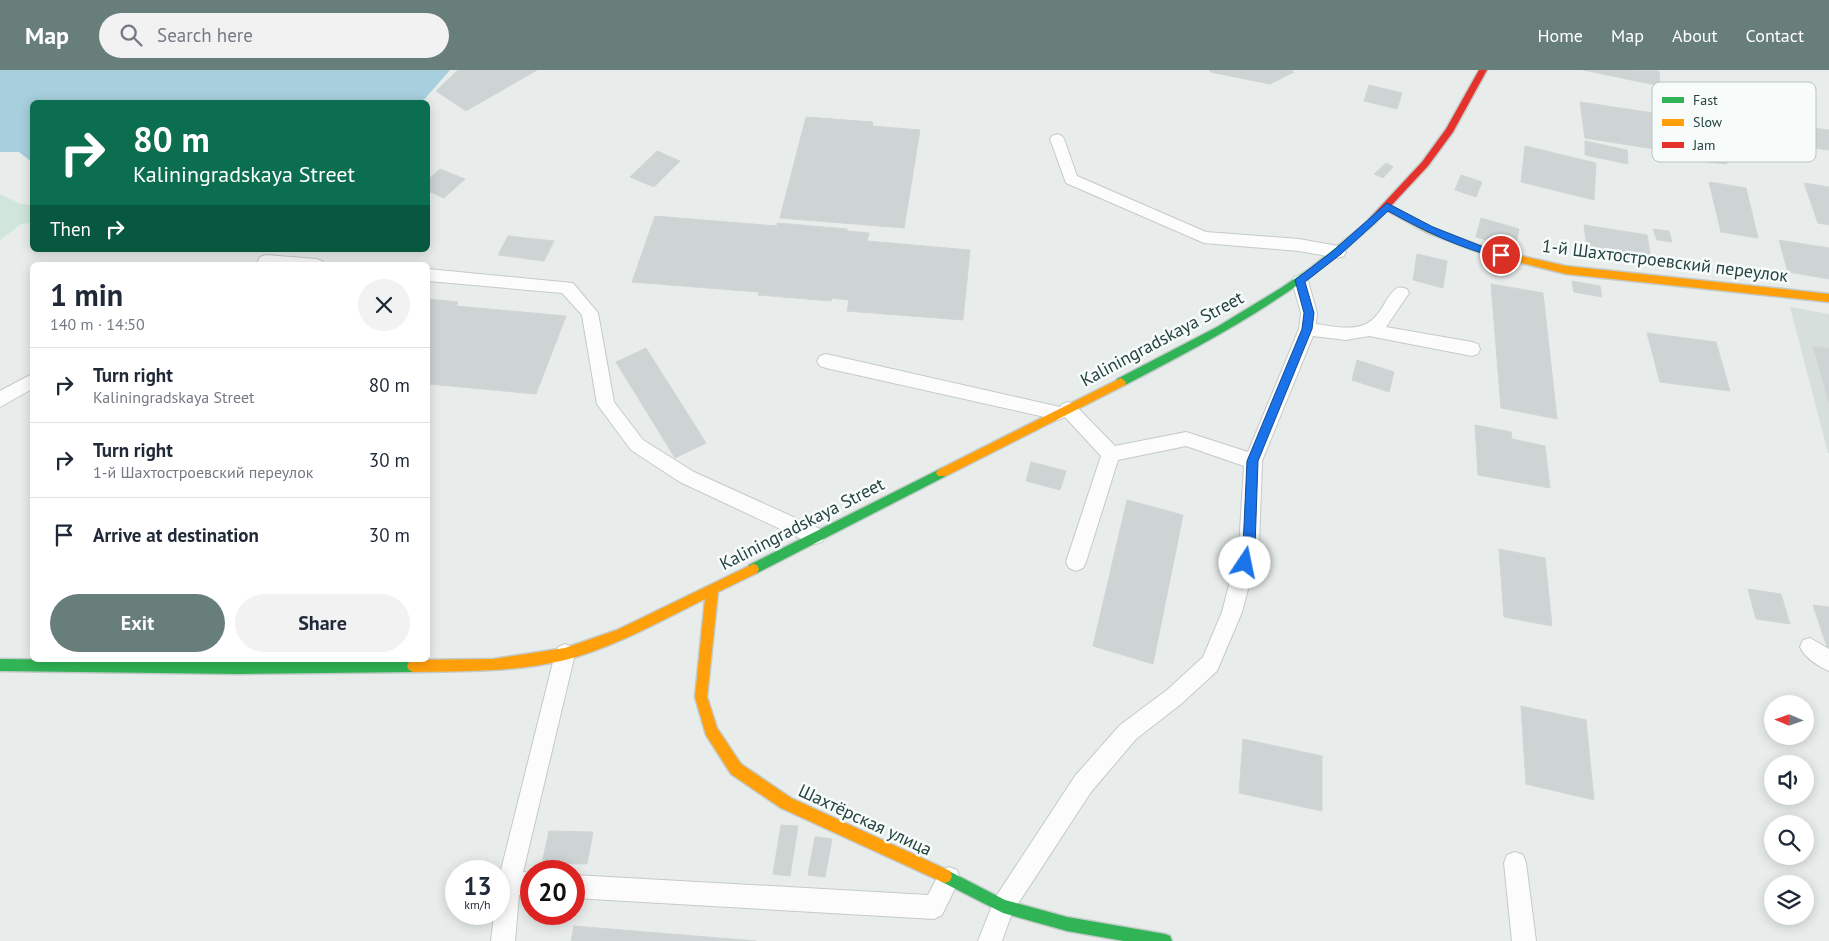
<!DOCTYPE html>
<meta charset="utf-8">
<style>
:root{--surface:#fff;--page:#f2f2f3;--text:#1f2937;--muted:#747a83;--line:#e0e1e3;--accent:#687e7b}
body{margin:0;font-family:"PT Sans",sans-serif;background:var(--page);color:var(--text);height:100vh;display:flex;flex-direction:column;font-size:19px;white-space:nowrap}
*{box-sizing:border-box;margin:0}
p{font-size:16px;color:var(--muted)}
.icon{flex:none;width:28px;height:28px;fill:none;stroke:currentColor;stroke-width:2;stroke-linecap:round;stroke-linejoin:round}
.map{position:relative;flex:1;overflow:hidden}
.drawer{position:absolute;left:30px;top:192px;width:400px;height:400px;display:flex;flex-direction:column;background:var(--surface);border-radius:8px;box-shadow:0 2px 12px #0003}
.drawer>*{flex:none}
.hud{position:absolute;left:30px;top:30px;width:400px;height:152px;border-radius:8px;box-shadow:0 2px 12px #0003;background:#0b6e4f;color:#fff;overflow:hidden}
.needle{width:32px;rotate:272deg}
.controls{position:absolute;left:1764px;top:625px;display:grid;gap:10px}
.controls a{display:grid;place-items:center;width:50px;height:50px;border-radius:50%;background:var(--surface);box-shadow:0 2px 12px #0003;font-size:25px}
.speed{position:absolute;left:445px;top:790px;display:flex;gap:10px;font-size:25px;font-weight:700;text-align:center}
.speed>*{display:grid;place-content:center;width:65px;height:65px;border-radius:50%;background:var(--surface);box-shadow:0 2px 12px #0003;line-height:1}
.speed small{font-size:12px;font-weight:400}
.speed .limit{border:8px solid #d22;background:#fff;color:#111}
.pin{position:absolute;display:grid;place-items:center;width:42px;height:42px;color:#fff;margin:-21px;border:2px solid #fff;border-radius:50%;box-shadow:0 1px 5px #0007}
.me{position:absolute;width:55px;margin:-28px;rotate:11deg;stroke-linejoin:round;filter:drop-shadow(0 0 4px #0008)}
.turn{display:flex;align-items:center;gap:18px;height:105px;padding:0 20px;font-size:22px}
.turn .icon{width:65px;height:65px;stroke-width:2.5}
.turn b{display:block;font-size:35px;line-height:42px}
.then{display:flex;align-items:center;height:48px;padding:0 20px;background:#0003;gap:10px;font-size:19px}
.round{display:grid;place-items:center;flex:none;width:52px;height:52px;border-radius:26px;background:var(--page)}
.summary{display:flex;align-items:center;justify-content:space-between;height:85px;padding:0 20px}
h1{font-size:30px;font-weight:700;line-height:38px}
.action{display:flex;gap:10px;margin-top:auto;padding:10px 20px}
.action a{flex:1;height:58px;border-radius:30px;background:var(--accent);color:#fff;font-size:20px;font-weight:700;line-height:58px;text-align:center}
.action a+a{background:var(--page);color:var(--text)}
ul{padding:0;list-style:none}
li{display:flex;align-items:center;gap:15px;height:75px;padding:0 20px;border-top:1px solid var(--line)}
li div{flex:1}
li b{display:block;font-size:19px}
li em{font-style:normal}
header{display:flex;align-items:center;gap:30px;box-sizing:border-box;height:70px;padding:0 25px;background:var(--accent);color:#fff}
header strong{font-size:24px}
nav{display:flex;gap:28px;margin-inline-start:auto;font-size:18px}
.search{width:350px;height:45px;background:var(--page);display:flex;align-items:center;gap:12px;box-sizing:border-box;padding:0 18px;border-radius:28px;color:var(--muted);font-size:19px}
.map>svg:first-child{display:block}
</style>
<header>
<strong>Map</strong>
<div class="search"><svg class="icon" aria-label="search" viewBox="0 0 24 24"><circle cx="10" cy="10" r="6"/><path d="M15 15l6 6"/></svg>Search here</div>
<nav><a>Home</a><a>Map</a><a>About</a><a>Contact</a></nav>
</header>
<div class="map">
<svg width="1829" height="871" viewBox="0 0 1829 871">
<rect width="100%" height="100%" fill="#e8edeb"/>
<!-- built -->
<path fill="#d6dfdb" d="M1790 237 1829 244V383H1828Z"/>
<!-- green -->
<path fill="#d1e6da" d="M0 124 19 133 32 136V153L21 154 0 170Z"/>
<!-- water -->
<path fill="#a7cfdd" d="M0 0H450L422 32H32V92L19 82H0Z"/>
<!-- building -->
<g fill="#ced4d3" stroke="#d0d6d4">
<path d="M458 0H537L466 41 436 21Z"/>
<path d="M1210 0H1291L1294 2 1270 14 1210 2Z"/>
<path d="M1583 0 1659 1 1660 16Z"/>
<path d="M1369 15 1402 23 1397 39 1364 31Z"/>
<path d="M1580 32 1660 44 1667 81 1585 68Z"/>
<path d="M806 47 873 52 872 56 920 60 904 158 780 148Z"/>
<path d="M1804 57 1829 60V80L1813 78Z"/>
<path d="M1585 71 1627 80 1628 94 1585 85Z"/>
<path d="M1525 76 1596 93 1594 130 1521 112Z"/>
<path d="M1703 77 1722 79 1727 94 1707 92Z"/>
<path d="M657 81 680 91 654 117 630 107Z"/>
<path d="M1386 93 1393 97 1383 108 1374 104Z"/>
<path d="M440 99 465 109 444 128 428 121V110Z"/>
<path d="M1461 105 1482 112 1476 127 1455 120Z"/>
<path d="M1709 112 1746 118 1758 168 1721 162Z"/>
<path d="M1804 113 1829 117V155L1818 153Z"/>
<path d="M655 146 777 156V153L847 159V161L869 163 867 171 970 180 963 250 847 241 849 230 832 228 831 231 758 225 759 222 632 212Z"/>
<path d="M1481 148 1519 159 1515 179 1476 167Z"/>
<path d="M1584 155 1647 165 1652 195 1588 184Z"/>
<path d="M1653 159 1669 161 1672 172 1657 170Z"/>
<path d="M508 166 554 171 544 191 498 185Z"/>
<path d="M1779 170 1829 178V209L1788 202Z"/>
<path d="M1417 184 1447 191 1443 218 1413 210Z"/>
<path d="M1572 211 1600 216 1602 227 1574 222Z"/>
<path d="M1491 214 1543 223 1557 349 1501 338Z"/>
<path d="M428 229 458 232 456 236 566 246 536 324 428 314Z"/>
<path d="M1647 263 1716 272 1730 321 1660 312Z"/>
<path d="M1813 276 1829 279V333Z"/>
<path d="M646 278 706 373 675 388 616 292Z"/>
<path d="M1357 290 1394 302 1389 322 1352 310Z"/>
<path d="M1475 355 1511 362 1512 369 1545 376 1550 418 1478 405Z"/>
<path d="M1031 392 1066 401 1060 420 1026 411Z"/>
<path d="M1127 430 1183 445 1153 594 1093 576Z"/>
<path d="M1499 479 1545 488 1552 556 1504 547Z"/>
<path d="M1748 519 1781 524 1790 554 1756 549Z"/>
<path d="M1813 535 1829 537V577H1827Z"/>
<path d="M1521 636 1586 650 1594 730 1526 714Z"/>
<path d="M1243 669 1322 686V741L1239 723Z"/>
<path d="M781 755 798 756 790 806 773 804Z"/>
<path d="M549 761 593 762 587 794 542 793Z"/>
<path d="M815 767 832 769 825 807 808 805Z"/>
<path d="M574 856 756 871H571Z"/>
</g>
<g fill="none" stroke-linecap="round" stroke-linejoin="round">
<!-- lane casing -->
<g stroke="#c5cac9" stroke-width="2">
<g id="lane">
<path d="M1057 64 1062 66 1064 69 1077 106 1206 162 1299 169 1338 176 1344 178 1346 182 1344 186 1338 188 1299 181 1204 173 1066 113 1050 69 1052 66Z"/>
<path d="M266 185 316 189 322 191 324 195H260L258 191 260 187Z"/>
<path d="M428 199 573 213 598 243 614 332 643 370 694 402 822 460 825 466 822 472 815 474 808 472 680 412 631 380 597 334 582 245 562 223 428 211Z"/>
<path d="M1300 205 1306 207 1308 211 1317 243 1316 254C1331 256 1352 261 1366 254 1382 246 1386 225 1396 219 1399 216 1403 218 1407 219L1409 223 1386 257 1472 272 1478 274 1480 279 1478 284 1472 286 1369 266 1346 270 1313 266 1262 391 1259 477 1242 542 1217 601 1181 634 1136 669 1091 722 1012 843 1002 871H978L995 828 1075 706 1120 655 1167 620 1203 587 1222 542 1239 477 1244 396 1186 376 1118 390 1086 492 1083 498 1076 501 1069 498 1066 492 1101 386 1065 347 1058 350 826 298 820 296 817 291 820 286 826 284 1060 337 1062 334 1068 332 1074 334 1115 376 1186 362 1248 382 1299 259 1301 243 1292 211 1294 207Z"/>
<path d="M32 304V319L0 337V321Z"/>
<path d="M1810 568 1829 579V601C1818 596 1805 588 1800 577L1803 570Z"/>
<path d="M565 574 572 577 575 584 523 802 531 803V825H519L515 871H491L494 844H499V808L555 584 558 577Z"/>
<path d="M1515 782 1523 785 1526 793 1536 871H1512L1504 793 1507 785Z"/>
<path d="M949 797 957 800 960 808 942 845 934 849 574 828V805L928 825 941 800Z"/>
</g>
</g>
<!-- fast casing -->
<g stroke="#c3cbc9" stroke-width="3">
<g id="fast">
<path d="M1372 148 1375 149V153C1299 223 1216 268 1125 315H1117L1116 312 1117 309 1217 257 1281 218 1312 197Z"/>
<path d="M942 398 946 400 948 403 946 406 757 503 753 504 749 503 747 499 749 495Z"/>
<path d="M0 589 240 592 413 590 417 592 419 596 417 600 413 602 240 604 0 601Z"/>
<path d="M945 799 1005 830 1067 847 1165 864 1170 866 1172 871H1124L1067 861 1003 843 940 811 938 806 940 801Z"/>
</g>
</g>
<!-- slow casing -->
<g stroke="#c3cbc9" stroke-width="3">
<g id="slow">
<path d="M1387 134 1432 158 1486 178 1566 196 1829 224V232L1566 204 1481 183 1426 162 1384 139 1382 137Z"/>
<path d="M1121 308 1126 312 1125 315 946 406H938L936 403 938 400Z"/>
<path d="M753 494 757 495 759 499 757 503 718 522 707 627 717 658 741 694 791 728 950 801 952 806 950 811 945 813 940 811 781 738 731 704 706 665 695 627 705 529C660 551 615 577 565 590 516 602 464 601 413 602L409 600 407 596 409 592 413 590 493 589 565 578 617 560Z"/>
</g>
</g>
<!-- jam casing -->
<g stroke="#c3cbc9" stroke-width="3">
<path id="jam" d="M1479 0H1487L1453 62 1428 96 1375 153H1369V149L1422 92 1446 59Z"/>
</g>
<!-- lane -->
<use href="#lane" fill="#fcfcfc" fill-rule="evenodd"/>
<!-- fast -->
<use href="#fast" fill="#30b455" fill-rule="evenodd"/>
<!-- slow -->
<use href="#slow" fill="#ff9f0a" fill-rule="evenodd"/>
<!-- jam -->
<use href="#jam" fill="#e5322d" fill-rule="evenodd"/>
</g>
<!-- route -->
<path fill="#1a73e8" stroke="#114b97" d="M1387 133 1433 157 1486 178 1504 182 1506 185 1501 188C1461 179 1424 161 1388 141L1341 184 1305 212 1314 243 1312 259 1258 391 1255 477 1249 497 1245 498 1241 497 1239 493 1243 477 1247 391 1302 259 1304 243 1295 210 1334 180Z"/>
<g text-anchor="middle" stroke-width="5" stroke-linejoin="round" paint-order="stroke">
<!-- street labels -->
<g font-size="18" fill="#23433f" stroke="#f7fbfa">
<text transform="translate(1665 191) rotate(7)" y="6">1-й Шахтостроевский переулок</text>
<text transform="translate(1162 269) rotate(-28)" y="6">Kaliningradskaya Street</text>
<text transform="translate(802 454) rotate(-27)" y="6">Kaliningradskaya Street</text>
<text transform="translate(865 750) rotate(25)" y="6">Шахтёрская улица</text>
</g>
</g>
<!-- legend -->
<rect x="1652" y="12" width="164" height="80" rx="8" fill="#f7fbfa" stroke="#b7c4c2" stroke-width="1"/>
<rect x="1662" y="27" width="22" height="6" fill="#30b455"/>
<rect x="1662" y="49" width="22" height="7" fill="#ff9f0a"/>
<rect x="1662" y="72" width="22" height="6" fill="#e5322d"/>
<g font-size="14" fill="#23433f">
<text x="1693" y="35">Fast</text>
<text x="1693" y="57">Slow</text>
<text x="1693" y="80">Jam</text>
</g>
</svg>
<div class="controls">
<a><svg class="needle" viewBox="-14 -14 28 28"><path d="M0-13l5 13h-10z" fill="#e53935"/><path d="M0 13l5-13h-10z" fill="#747a83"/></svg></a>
<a><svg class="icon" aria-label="sound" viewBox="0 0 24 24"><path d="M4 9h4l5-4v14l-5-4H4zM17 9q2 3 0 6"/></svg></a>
<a><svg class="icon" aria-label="search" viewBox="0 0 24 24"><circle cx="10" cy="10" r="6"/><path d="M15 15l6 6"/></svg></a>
<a><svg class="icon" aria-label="layers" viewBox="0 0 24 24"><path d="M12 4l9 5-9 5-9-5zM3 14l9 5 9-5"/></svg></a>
</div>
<div class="speed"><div>13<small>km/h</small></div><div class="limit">20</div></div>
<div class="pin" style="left:1501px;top:185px;background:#d93025"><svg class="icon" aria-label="arrive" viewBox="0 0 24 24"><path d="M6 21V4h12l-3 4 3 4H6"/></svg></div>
<svg class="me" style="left:1245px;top:493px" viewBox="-20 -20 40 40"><circle r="19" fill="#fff"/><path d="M0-13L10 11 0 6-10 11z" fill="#1a73e8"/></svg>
<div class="hud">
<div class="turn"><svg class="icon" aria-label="right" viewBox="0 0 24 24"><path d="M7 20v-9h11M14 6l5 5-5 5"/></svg><div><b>80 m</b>Kaliningradskaya Street</div></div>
<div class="then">Then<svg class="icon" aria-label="right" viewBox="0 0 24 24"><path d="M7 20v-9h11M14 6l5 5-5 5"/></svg></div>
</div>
<section class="drawer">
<div class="summary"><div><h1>1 min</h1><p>140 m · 14:50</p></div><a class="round"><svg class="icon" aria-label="close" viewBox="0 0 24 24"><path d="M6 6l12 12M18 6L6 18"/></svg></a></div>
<ul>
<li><svg class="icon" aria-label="right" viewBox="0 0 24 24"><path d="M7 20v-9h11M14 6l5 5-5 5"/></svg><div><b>Turn right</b><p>Kaliningradskaya Street</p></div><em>80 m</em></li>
<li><svg class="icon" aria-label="right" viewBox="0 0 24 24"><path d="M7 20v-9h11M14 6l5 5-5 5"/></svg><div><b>Turn right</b><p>1-й Шахтостроевский переулок</p></div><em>30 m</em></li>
<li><svg class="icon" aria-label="arrive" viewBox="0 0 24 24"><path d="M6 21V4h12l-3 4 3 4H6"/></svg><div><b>Arrive at destination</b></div><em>30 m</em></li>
</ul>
<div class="action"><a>Exit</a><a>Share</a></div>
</section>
</div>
